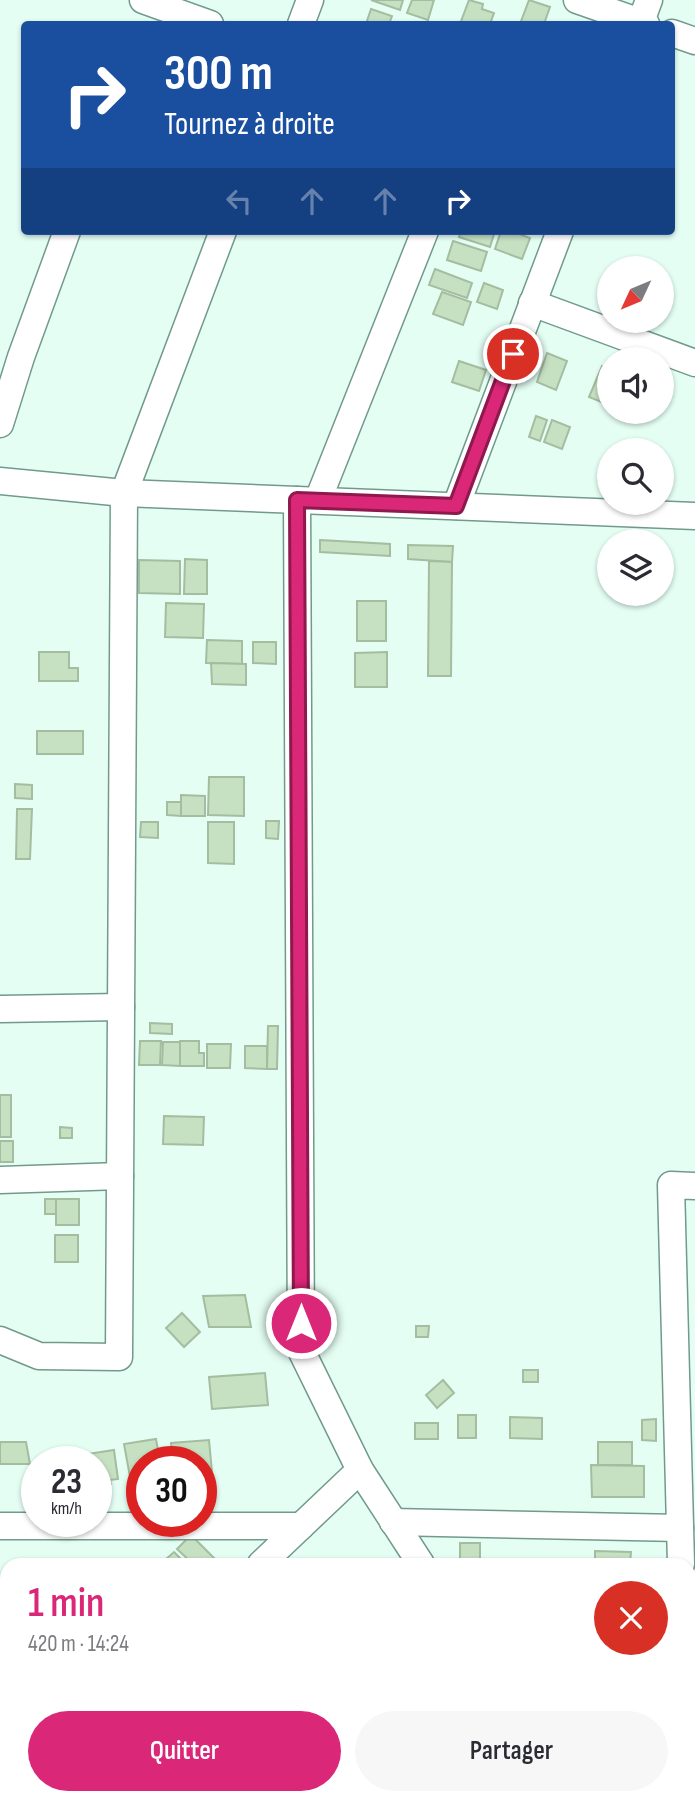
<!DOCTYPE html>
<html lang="fr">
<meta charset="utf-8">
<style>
:root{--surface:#fff;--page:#f7f7f7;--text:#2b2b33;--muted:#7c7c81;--accent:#db2777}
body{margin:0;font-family:"Sofia Sans Condensed",sans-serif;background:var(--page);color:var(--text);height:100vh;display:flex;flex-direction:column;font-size:26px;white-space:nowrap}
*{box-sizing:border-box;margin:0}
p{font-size:23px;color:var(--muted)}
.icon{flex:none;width:38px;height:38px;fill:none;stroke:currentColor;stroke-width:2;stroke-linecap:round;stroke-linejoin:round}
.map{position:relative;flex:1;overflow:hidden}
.details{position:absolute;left:0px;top:1558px;width:696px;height:247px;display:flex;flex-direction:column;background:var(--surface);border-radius:21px 21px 0 0;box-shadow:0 2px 5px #0004}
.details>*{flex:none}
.banner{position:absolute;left:21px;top:21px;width:654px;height:214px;border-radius:7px;box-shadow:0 2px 5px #0004;background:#1a4fa0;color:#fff;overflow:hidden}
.needle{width:46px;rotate:226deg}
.buttons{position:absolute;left:597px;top:256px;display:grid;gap:14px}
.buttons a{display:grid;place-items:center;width:77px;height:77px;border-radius:50%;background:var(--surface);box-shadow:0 2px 5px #0004;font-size:35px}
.speed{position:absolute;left:21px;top:1446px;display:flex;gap:14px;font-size:35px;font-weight:700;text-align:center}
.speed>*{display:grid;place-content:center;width:91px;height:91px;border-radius:50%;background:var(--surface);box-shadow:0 2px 5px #0004;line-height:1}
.speed small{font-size:18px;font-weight:400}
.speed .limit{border:10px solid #d22;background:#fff;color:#111}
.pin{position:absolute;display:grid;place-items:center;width:60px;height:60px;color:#fff;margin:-30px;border:4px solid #fff;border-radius:50%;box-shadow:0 2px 7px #0007}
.me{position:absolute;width:77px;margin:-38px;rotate:0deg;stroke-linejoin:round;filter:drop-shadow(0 0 5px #0008)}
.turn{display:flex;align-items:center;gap:24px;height:147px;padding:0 28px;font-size:32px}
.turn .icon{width:91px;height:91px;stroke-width:2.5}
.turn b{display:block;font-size:49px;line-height:60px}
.lanes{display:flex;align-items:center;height:66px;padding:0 28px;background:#0003;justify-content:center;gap:35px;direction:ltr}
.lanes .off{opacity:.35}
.round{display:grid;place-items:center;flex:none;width:74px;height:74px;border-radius:37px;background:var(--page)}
.headline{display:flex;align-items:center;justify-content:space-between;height:119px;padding:0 28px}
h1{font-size:42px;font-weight:600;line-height:52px;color:var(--accent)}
.button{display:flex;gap:14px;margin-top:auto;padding:14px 28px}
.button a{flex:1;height:80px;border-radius:42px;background:var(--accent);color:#fff;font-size:28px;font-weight:600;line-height:80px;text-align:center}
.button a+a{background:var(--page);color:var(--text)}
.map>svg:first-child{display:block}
</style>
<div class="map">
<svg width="695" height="1803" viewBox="0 0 695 1803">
<rect width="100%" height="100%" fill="#e4fef4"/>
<!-- building -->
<g fill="#c6e0c2" stroke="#a4bda0" stroke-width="2">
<path d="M371 0H403L400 10Z"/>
<path d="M412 0H434L428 20 407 13Z"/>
<path d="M469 0 483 4 482 9 494 13 490 24H460Z"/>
<path d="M529 0 550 7 544 24H520Z"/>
<path d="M371 9 392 16 389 24H366Z"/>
<path d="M461 231H495L490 247 459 237Z"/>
<path d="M501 231H511L530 238 522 259 495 249Z"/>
<path d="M453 241 487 252 481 271 447 260Z"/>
<path d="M435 269 472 283 467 298 429 285Z"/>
<path d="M484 283 503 290 497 309 477 302Z"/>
<path d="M442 292 471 302 463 325 433 314Z"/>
<path d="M547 353 567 361 556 390 537 382Z"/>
<path d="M459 361 486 370 479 391 452 382Z"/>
<path d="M602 366 609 369V405L589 397Z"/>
<path d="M536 416 547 420 540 441 529 437Z"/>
<path d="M552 420 570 427 562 449 544 442Z"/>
<path d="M320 540 390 544V556L320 552Z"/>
<path d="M408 545 453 546 452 562 408 559Z"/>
<path d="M185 559 207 560V594H184Z"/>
<path d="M139 560 180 561V594L139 593Z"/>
<path d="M429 561 452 562 451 676H428Z"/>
<rect x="357" y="601" width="29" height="40"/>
<path d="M166 603 204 604 203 638 165 637Z"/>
<path d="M207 640 242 641V664L206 663Z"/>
<path d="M253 642H276V664L253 663Z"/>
<path d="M39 652H69V668H78V681H39Z"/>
<path d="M387 652V687H355V653Z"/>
<path d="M211 663 246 664V685L212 684Z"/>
<rect x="37" y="731" width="46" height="23"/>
<path d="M209 777H244V816L208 815Z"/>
<path d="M15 784 32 785V799L15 798Z"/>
<path d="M181 795 205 796V816H181Z"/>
<path d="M167 802H181V816L167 815Z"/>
<path d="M17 809H32L30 859H16Z"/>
<path d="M266 821H279L278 839 266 838Z"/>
<path d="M141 822H158V838L140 837Z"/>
<path d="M208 822H234V864L208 863Z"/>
<path d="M150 1023 172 1024V1034L150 1033Z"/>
<path d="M268 1026H278L277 1069H267Z"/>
<path d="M140 1041H161L160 1065H139Z"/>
<path d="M180 1041H199V1053H204V1066H180Z"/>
<path d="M163 1042H180V1066L162 1065Z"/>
<path d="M207 1044H231L230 1068H207Z"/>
<path d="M245 1046H267V1069L245 1068Z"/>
<rect x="0" y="1095" width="11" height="42"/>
<path d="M164 1116 204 1117 203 1145 163 1144Z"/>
<path d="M60 1127 72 1128V1138H60Z"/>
<rect x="0" y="1141" width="13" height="21"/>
<rect x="45" y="1199" width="11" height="15"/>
<rect x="56" y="1199" width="23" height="26"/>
<rect x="55" y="1235" width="23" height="27"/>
<path d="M245 1295 251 1327H209L203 1296Z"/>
<path d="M182 1313 200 1332 184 1347 166 1328Z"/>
<path d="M416 1326H429L428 1337H416Z"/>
<rect x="523" y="1370" width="15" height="12"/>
<path d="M265 1373 268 1405 212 1409 209 1377Z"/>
<path d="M443 1380 454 1393 437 1408 426 1395Z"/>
<rect x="458" y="1415" width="18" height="23"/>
<path d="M510 1417 542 1418V1439L510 1438Z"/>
<path d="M656 1419V1441L642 1440V1420Z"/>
<rect x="415" y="1423" width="23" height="16"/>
<path d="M156 1439 160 1461H142V1498L134 1499 124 1444Z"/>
<path d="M209 1440 212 1472 201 1473V1461H173L171 1443Z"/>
<path d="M0 1442H26L30 1464H0Z"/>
<rect x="598" y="1442" width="34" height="23"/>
<path d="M114 1450 118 1479 110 1480 111 1484 96 1486V1461H81V1455Z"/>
<path d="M591 1465 644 1466V1497H592Z"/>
<path d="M191 1535 220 1564H193L177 1549Z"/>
<rect x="460" y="1543" width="20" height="19"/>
<path d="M595 1551 631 1552 630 1564H595Z"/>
<path d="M174 1552 186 1564H170L165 1560Z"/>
<path d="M7 1671V1715L0 1712V1691Z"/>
<rect x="690" y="1776" width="5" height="27"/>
<rect x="342" y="1797" width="34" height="6"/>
<path d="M385 1797H419V1803H386Z"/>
<rect x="479" y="1797" width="23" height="6"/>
<rect x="595" y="1797" width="42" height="6"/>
</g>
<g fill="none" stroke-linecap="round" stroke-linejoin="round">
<!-- minor casing -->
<g stroke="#729a8c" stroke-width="29">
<g id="minor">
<path d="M143 0 210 24"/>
<path d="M577 0 646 24"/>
<path d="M301 24 310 0"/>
<path d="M640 24 649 0"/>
<path d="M672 33 695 41"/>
<path d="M532 303 695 363"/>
<path d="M0 424 21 357 67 231"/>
<path d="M0 481 124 493 695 516"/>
<path d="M297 500 301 1350 360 1470 421 1564"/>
<path d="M318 500 425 231"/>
<path d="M456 506 560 231"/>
<path d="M0 1009 121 1007"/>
<path d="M0 1180 120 1176"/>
<path d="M0 1340 39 1356 119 1357 124 493 223 231"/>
<path d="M393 1522 680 1528"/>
<path d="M0 1526H301"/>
<path d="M261 1564 360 1470"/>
<path d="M681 1564 671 1185 695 1186"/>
<path d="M0 1609 7 1621"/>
<path d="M690 1708H695"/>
<path d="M164 1797 169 1803"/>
<path d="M332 1797V1803"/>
<path d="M212 1803 218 1797"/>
</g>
</g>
<!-- minor -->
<use href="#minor" stroke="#fff" stroke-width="26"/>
</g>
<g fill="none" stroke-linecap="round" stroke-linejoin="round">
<!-- route casing -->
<g stroke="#8e194d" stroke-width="18">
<path id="route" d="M301 1323 297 500 456 506 513 354"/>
</g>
<!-- route -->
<use href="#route" stroke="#db2777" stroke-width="12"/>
</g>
</svg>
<div class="buttons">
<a><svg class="needle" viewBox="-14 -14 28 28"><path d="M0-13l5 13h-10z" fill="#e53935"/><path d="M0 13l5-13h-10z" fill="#7c7c81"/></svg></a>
<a><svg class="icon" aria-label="sound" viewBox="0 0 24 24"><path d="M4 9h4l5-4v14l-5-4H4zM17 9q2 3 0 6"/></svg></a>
<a><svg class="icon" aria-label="search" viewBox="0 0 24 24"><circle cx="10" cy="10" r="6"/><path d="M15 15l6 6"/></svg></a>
<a><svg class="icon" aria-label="layers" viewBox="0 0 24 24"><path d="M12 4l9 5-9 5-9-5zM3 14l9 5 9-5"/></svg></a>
</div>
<div class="speed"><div>23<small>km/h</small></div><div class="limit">30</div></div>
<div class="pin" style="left:513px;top:354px;background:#d93025"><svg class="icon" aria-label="arrive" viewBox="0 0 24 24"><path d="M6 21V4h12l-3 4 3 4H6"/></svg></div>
<svg class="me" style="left:301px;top:1323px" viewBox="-20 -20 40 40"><circle r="17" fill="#db2777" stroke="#fff" stroke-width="3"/><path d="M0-11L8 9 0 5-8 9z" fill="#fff"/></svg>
<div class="banner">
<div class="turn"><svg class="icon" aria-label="right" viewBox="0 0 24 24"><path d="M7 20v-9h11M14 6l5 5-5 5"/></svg><div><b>300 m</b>Tournez à droite</div></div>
<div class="lanes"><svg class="icon off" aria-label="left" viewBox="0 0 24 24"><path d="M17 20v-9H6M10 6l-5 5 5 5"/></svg><svg class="icon off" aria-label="ahead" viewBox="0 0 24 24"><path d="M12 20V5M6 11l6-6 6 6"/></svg><svg class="icon off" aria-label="ahead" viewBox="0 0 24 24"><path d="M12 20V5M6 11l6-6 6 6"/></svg><svg class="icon" aria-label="right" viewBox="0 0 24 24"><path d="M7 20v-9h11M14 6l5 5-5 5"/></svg></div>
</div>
<section class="details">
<div class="headline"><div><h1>1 min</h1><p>420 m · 14:24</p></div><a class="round" style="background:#d93025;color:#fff"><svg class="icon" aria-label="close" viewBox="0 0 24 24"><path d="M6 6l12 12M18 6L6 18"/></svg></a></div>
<div class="button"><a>Quitter</a><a>Partager</a></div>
</section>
</div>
